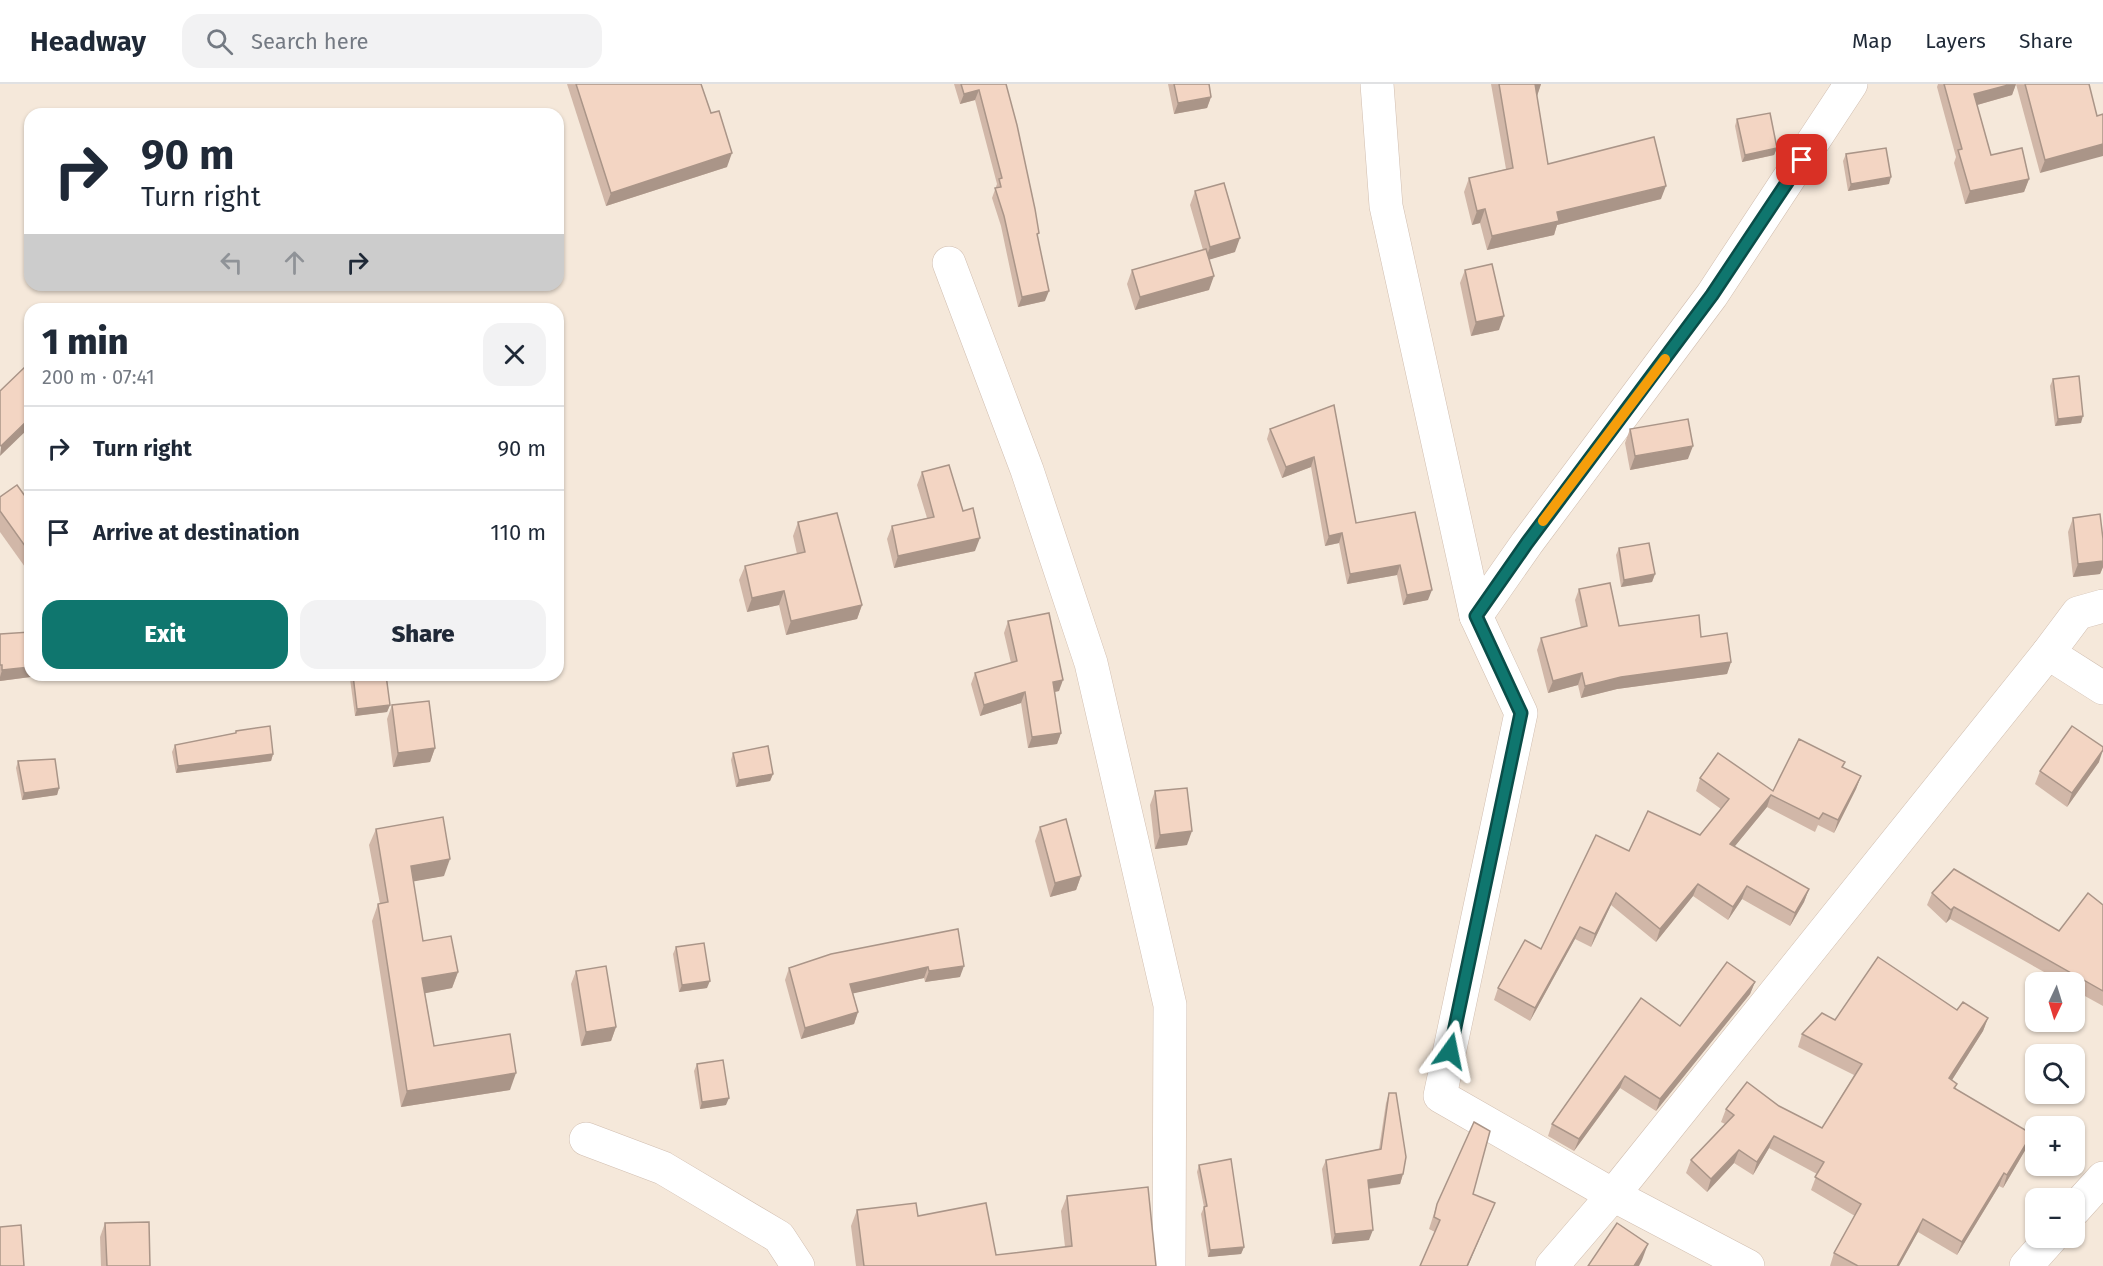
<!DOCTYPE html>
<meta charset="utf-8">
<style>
:root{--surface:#fff;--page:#f2f2f3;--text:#1f2937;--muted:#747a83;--line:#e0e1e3;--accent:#0f766e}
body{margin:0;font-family:"Fira Sans",sans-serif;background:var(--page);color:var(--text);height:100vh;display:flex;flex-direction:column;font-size:22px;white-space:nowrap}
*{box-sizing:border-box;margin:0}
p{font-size:20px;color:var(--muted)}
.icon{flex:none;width:33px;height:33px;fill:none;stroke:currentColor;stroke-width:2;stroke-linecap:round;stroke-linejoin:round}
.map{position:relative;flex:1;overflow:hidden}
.sheet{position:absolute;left:24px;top:219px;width:540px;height:378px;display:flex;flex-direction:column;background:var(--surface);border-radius:18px;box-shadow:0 2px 4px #0004}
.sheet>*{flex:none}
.hud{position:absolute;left:24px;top:24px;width:540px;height:183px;border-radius:18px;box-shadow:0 2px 4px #0004;background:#fff;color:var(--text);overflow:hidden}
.needle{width:39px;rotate:184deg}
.buttons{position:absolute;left:2025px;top:888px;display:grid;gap:12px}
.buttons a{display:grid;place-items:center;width:60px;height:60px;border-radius:12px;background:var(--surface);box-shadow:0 2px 4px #0004;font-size:30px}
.pin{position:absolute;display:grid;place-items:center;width:51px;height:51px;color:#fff;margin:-26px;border-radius:12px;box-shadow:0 3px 9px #0006}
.me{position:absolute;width:66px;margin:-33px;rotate:12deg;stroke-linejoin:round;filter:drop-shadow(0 0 4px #0008)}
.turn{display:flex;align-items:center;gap:21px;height:126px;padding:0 18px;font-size:27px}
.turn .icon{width:78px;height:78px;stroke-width:2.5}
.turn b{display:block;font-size:42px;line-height:51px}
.lanes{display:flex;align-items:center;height:57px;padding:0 18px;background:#0003;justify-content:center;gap:30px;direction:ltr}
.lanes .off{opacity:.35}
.round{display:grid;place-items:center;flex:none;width:63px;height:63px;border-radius:18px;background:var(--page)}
.headline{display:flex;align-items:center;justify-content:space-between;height:102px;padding:0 18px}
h1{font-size:36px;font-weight:800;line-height:45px}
.button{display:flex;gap:12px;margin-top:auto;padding:12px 18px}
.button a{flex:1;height:69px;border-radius:18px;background:var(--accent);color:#fff;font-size:24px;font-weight:800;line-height:69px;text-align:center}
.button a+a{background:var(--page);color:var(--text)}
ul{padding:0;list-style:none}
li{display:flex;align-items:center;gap:18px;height:84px;padding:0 18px;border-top:2px solid var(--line)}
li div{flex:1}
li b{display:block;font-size:22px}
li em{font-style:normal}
header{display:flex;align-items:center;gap:36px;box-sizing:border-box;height:84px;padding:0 30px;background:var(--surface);border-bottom:2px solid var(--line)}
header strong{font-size:28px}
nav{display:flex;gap:33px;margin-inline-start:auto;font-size:21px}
.search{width:420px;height:54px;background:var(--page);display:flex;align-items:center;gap:15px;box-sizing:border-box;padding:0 21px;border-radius:18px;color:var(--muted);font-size:22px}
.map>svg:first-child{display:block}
</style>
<header>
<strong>Headway</strong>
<div class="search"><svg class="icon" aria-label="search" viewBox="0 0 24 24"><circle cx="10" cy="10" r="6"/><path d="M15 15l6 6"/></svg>Search here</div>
<nav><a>Map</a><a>Layers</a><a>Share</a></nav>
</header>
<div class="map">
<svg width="2103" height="1182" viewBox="0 0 2103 1182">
<rect width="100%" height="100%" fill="#fdf6ec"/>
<!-- residential -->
<path fill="#f5e8da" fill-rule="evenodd" d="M0 0H2103V1182H0ZM30 30H558V201H30ZM30 225H558V591H30ZM2036 898H2074V938H2036ZM2036 970H2074V1010H2036ZM2036 1042H2074V1082H2036ZM2036 1114H2074V1154H2036Z"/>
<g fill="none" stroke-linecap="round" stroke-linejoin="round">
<!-- minor casing -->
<g stroke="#d1beb0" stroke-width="34">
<g id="minor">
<path d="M1377 0 1386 122 1476 532 1521 629 1440 1012 1613 1111 1748 1182"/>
<path d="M949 179 1027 386 1091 579 1170 921 1169 1182"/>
<path d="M1476 532 1527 459 1712 211 1851 0"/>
<path d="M2048 569 2078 529 2103 522"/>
<path d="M586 1055 663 1084 779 1153 798 1182"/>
<path d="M2074 1126 2103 1094"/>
<path d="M1552 1182 1613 1111 2048 569 2103 604"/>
<path d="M2026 1182 2051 1154"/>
</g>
</g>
<!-- minor -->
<use href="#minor" stroke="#fff" stroke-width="33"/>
</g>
<!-- wall -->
<g fill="#d1b7a8">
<path d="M567 0H701L727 83 606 122Z"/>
<path d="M954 0H1006L1038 153 1045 217 1018 223 1001 142 992 114 997 100 975 16 960 20Z"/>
<path d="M1168 0H1209L1211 13 1207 24 1174 30Z"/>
<path d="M1491 0H1541L1537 12 1548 80 1661 115 1557 141 1554 151 1487 166 1480 139 1472 141 1464 108 1469 94 1506 85Z"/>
<path d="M1938 0H2016L2012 11 1977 21 1991 71 2029 95 2024 108 1965 120 1954 79 1956 73 1937 3Z"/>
<path d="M2016 0H2089L2040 89Z"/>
<path d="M1737 35 1777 64 1774 71 1742 78 1735 42Z"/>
<path d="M1846 70 1889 100 1848 107 1843 77Z"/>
<path d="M1195 107 1235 168 1210 175 1209 206 1135 226 1127 200 1132 186 1203 166 1190 121Z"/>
<path d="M1465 186 1499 246 1471 252 1460 199Z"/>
<path d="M2053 295 2081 339 2055 342 2050 302Z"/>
<path d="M1334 321 1356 439 1415 428 1428 516 1403 521 1397 491 1347 500 1339 459 1325 462 1311 383 1282 394 1267 355 1270 345Z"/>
<path d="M1630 345 1688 375 1630 386 1625 359Z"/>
<path d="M922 388 963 427 975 467 894 484 887 455 892 442 927 434 917 401Z"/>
<path d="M0 413 30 419V490L0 448Z"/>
<path d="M2073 434 2103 477V483L2100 490 2073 493 2068 448Z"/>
<path d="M798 438 862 521 857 535 786 551 779 521 747 528 739 496 745 482 797 470 793 452Z"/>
<path d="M1619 464 1655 490 1652 498 1621 503 1616 471Z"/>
<path d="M1579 505 1619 542 1701 553 1731 578 1727 590 1617 605 1581 614 1578 601 1548 609 1537 566 1541 554 1581 544 1575 516Z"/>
<path d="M1008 537 1059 607 1054 608 1061 649 1057 660 1028 664 1021 619 980 632 971 600 975 589 1011 579 1004 549Z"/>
<path d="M0 550 38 592 0 597Z"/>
<path d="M352 591H386L390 621 387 628 355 632 350 595Z"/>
<path d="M392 621 435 664 430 678 393 683 387 635Z"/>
<path d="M236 647 273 670 271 677 176 689 172 668 175 661 235 649Z"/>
<path d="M733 669 773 690 770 697 736 703 731 676Z"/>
<path d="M18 677 59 704 57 711 22 716 16 684Z"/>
<path d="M2099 678 2067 723 2035 700 2040 687Z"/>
<path d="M1843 684 1861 692 1856 705 1834 749 1818 741 1815 748 1767 723 1734 763 1809 805 1804 818 1790 842 1742 815 1728 836 1693 812 1656 858 1611 821 1591 863 1575 855 1530 937 1494 916 1498 904 1541 865 1629 767 1700 751 1721 725 1696 707 1700 694 1773 707Z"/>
<path d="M1155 707 1187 761 1155 765 1150 721Z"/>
<path d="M1040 743 1081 792 1076 806 1050 813 1035 757Z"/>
<path d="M376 745 444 792 413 797 423 857 458 888 452 904 425 909 434 962 510 1006 401 1023 372 837 378 820H380L369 761Z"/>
<path d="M1932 809 2059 847 2103 821V922L2074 906V898H2062L1950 835 1946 839 1927 821Z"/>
<path d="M958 845 960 893 925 898 924 894 853 909 858 928 854 940 801 955 785 896 789 884Z"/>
<path d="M676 863 707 904 679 908 673 870Z"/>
<path d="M576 887 616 943 611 957 581 962 571 900Z"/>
<path d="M1755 898 1750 910 1656 1027 1620 1004 1574 1067 1548 1052 1552 1040 1680 942Z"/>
<path d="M1957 926 1988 934 1983 947 1952 996 1957 1000 1955 1005 2032 1050 2027 1063 2003 1104 1999 1102 1957 1171 1918 1148 1899 1182H1830L1834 1169 1855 1132 1811 1106 1817 1090 1769 1064 1753 1091 1734 1079 1707 1108 1686 1089 1691 1076 1725 1040 1721 1038 1726 1025 1779 1022 1822 1044 1854 991 1798 963 1802 950 1835 936Z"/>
<path d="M697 980 726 1021 700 1025 694 987Z"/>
<path d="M1389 1009 1403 1090 1400 1100 1369 1105V1156L1332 1160 1322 1085 1326 1076 1379 1065 1386 1019Z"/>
<path d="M1199 1081 1244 1163 1241 1170 1208 1173 1201 1130 1204 1123 1197 1088Z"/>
<path d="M1473 1110 1495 1119 1490 1131 1435 1148 1429 1145 1437 1120Z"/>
<path d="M1067 1112 1156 1182H856L851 1142 857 1126 996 1171 1065 1163 1061 1127Z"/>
<path d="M105 1139 150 1182H101L100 1153Z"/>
</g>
<!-- shaded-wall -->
<g fill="#aa9588">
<path d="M1534 0H1541L1537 12Z"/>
<path d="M2012 0H2016L2012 11 1970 23 1974 10Z"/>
<path d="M979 6 975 16 960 20 964 10Z"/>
<path d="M1211 13 1207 24 1174 30 1178 19Z"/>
<path d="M2103 60V72L2040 89 2045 76Z"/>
<path d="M1777 64 1774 71 1742 78 1745 71Z"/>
<path d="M732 69 727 83 606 122 611 109Z"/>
<path d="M1891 93 1889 100 1848 107 1851 100Z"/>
<path d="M2029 95 2024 108 1965 120 1970 107Z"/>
<path d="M1666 102 1661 115 1557 141 1554 151 1487 166 1492 152 1557 128Z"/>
<path d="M1485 125 1480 139 1472 141 1477 127Z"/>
<path d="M1240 154 1235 168 1205 177 1210 163Z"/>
<path d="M1214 192 1209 206 1135 226 1140 213Z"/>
<path d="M1049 207 1045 217 1018 223 1022 213Z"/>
<path d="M1504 232 1499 246 1471 252 1476 238Z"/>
<path d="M2083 332 2081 339 2055 342 2058 335Z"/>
<path d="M30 334V343L0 372 1 362Z"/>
<path d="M1693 362 1688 375 1630 386 1635 372Z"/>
<path d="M1314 373 1311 383 1282 394 1286 383Z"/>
<path d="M1342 449 1339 459 1325 462 1329 452Z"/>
<path d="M980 454 975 467 894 484 898 472Z"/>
<path d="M2103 477V483L2100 490 2073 493 2078 480Z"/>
<path d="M1400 481 1397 491 1347 500 1350 490Z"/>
<path d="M1655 490 1652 498 1621 503 1624 496Z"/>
<path d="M1432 506 1428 516 1403 521 1407 511Z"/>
<path d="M784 507 779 521 747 528 752 514Z"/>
<path d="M862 521 857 535 786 551 791 537Z"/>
<path d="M1731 578 1727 590 1617 605 1581 614 1585 602 1621 593Z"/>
<path d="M30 583V591H38V592L0 597V593L2 586Z"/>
<path d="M1582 589 1578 601 1548 609 1553 597Z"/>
<path d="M1063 596 1059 607 1049 609 1053 598Z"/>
<path d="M1025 608 1021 619 980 632 984 621Z"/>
<path d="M390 621 387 628 355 632 357 625Z"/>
<path d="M1061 649 1057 660 1028 664 1032 653Z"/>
<path d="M435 664 430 678 393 683 398 669Z"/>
<path d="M2103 666 2099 678 2067 723 2072 709Z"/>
<path d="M273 670 271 677 176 689 178 682Z"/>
<path d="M773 690 770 697 736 703 739 696Z"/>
<path d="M1861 692 1856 705 1834 749 1838 736Z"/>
<path d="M59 704 57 711 22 716 24 709Z"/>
<path d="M1771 711 1767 723 1726 773 1730 760Z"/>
<path d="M1192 747 1187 761 1155 765 1160 751Z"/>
<path d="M450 775 444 792 405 799 411 782Z"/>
<path d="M1081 792 1076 806 1050 813 1055 799Z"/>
<path d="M1698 800 1693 812 1656 858 1660 845Z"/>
<path d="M1747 802 1742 815 1728 836 1733 823Z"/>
<path d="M1809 805 1804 818 1790 842 1795 829Z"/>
<path d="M1616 809 1611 821 1591 863 1595 850Z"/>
<path d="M1954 823 1950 835 1946 839 1951 826Z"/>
<path d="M1580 843 1575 855 1530 937 1535 924Z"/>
<path d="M964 882 960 893 925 898 929 887Z"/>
<path d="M928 883 924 894 846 911 850 900Z"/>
<path d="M458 888 452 904 416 911 422 894Z"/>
<path d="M710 897 707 904 679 908 682 901Z"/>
<path d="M1755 898 1750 910 1656 1027 1660 1015Z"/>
<path d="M858 928 854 940 801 955 805 944Z"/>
<path d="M1988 934 1983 947 1945 1007 1949 994Z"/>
<path d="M616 943 611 957 581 962 586 948Z"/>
<path d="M516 989 510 1006 401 1023 407 1007Z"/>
<path d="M1625 992 1620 1004 1574 1067 1579 1055Z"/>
<path d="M729 1014 726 1021 700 1025 702 1018Z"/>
<path d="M2032 1050 2027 1063 2003 1104 2007 1091Z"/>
<path d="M1774 1052 1769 1064 1753 1091 1757 1078Z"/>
<path d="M1739 1066 1734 1079 1707 1108 1711 1095Z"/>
<path d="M2004 1089 1999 1102 1957 1171 1962 1158Z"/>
<path d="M1403 1090 1400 1100 1364 1105 1368 1096Z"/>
<path d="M1495 1119 1468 1182H1467Z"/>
<path d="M1923 1135 1918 1148 1899 1182H1897Z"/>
<path d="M1373 1146 1369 1156 1332 1160 1335 1150Z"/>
<path d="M1648 1160 1642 1176 1639 1182H1634Z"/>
<path d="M1244 1163 1241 1170 1208 1173 1210 1166Z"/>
</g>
<!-- building -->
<g fill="#f3d5c3" stroke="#aa9588" stroke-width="1.5">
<path d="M576 0H701L711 29 719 27 732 69 611 109Z"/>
<path d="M961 0H1006L1017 41 1035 125 1039 149 1037 150 1049 207 1022 213 1004 132 995 104 1001 103 999 95 1002 94 979 6 964 10Z"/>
<path d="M1174 0H1209L1211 13 1178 19Z"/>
<path d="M1499 0H1535L1548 80 1654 53 1666 102 1557 128 1559 137 1492 152 1485 125 1477 127 1469 94 1513 84Z"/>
<path d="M1944 0H2012L1974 10 1991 71 2022 64 2029 95 1970 107 1958 66 1962 65Z"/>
<path d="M2025 0H2089L2097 32 2103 30V60L2045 76Z"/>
<path d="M1770 29 1777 64 1745 71 1737 35Z"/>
<path d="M1886 64 1891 93 1851 100 1846 70Z"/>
<path d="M1224 99 1240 154 1210 163 1195 107Z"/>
<path d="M1206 165 1214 192 1140 213 1132 186Z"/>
<path d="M1492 180 1504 232 1476 238 1465 186Z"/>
<path d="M27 281 30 284V334L1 362 0 361V307Z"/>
<path d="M2079 292 2083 332 2058 335 2053 295Z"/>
<path d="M1334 321 1356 439 1415 428 1432 506 1407 511 1400 481 1350 490 1342 449 1329 452 1314 373 1286 383 1270 345Z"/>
<path d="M1688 335 1693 362 1635 372 1630 345Z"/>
<path d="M949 381 963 427 973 424 980 454 898 472 892 442 934 433 922 388Z"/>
<path d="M17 401 30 419V469L0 427V413Z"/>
<path d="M837 429 862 521 791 537 784 507 752 514 745 482 805 468 798 438Z"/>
<path d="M2100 430 2103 455V477L2078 480 2073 434Z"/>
<path d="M1649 459 1655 490 1624 496 1619 464Z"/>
<path d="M1610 499 1619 542 1699 531 1701 553 1727 549 1731 578 1621 593 1585 602 1582 589 1553 597 1541 554 1587 542 1579 505Z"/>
<path d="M1049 529 1063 596 1053 598 1061 649 1032 653 1025 608 984 621 975 589 1017 577 1008 537Z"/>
<path d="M30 548V583L2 586V581H0V550Z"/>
<path d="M353 591H386L390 621 357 625Z"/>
<path d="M429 617 435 664 398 669 392 621Z"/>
<path d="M270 642 273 670 178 682 175 661 236 649V647Z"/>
<path d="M2072 642 2103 663V666L2072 709 2040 687Z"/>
<path d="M1799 655 1845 678 1842 683 1861 692 1838 736 1823 729 1819 735 1771 711 1730 760 1809 805 1795 829 1747 802 1733 823 1698 800 1660 845 1616 809 1595 850 1580 843 1535 924 1498 904 1525 856 1541 865 1596 751 1629 767 1648 727 1700 751 1729 715 1700 694 1718 669 1773 707Z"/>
<path d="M768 662 773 690 739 696 733 669Z"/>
<path d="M55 675 59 704 24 709 18 677Z"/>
<path d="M1187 704 1192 747 1160 751 1155 707Z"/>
<path d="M443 733 450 775 411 782 423 857 451 852 458 888 422 894 434 962 510 950 516 989 407 1007 378 820 388 818 376 745Z"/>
<path d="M1066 735 1081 792 1055 799 1040 743Z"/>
<path d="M1954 785 2059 847 2088 809 2103 821V907L1954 823 1951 826 1932 809Z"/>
<path d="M958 845 964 882 929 887 928 883 850 900 858 928 805 944 789 884 831 870Z"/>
<path d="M704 859 710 897 682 901 676 863Z"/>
<path d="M1878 873 1957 926 1963 918 1988 934 1949 994 1957 1000 1954 1004 2032 1050 2007 1091 2004 1089 1962 1158 1923 1135 1897 1182H1858L1834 1169 1861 1120 1815 1093 1824 1078 1774 1052 1757 1078 1739 1066 1711 1095 1691 1076 1734 1031 1726 1025 1747 998 1779 1022 1822 1044 1862 980 1802 950 1822 929 1835 936Z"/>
<path d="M1727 878 1755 898 1660 1015 1625 992 1579 1055 1552 1040 1641 914 1680 942Z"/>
<path d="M606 882 616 943 586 948 576 887Z"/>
<path d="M723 976 729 1014 702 1018 697 980Z"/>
<path d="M1389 1009H1396L1406 1073 1403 1090 1368 1096 1373 1146 1335 1150 1326 1076 1381 1065Z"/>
<path d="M1474 1038 1490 1047 1473 1110 1495 1119 1467 1182H1420L1440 1136 1434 1133 1437 1120Z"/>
<path d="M1231 1075 1244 1163 1210 1166 1204 1123 1207 1122 1199 1081Z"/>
<path d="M1148 1103 1156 1182H864L857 1126 916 1119 918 1132 986 1119 996 1171 1072 1162 1067 1112Z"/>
<path d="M149 1138 150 1182H107L105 1139Z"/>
<path d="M1617 1139 1648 1160 1634 1182H1588Z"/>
<path d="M21 1141 24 1182H0V1143Z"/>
</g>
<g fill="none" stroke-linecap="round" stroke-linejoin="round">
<!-- route casing -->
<g stroke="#0a4d48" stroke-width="15">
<path id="route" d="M1450 967 1521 629 1476 532 1527 459 1712 211 1802 76"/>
</g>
<!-- route -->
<use href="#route" stroke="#0f766e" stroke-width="10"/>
<!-- slow -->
<path stroke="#f59e0b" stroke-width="10" d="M1543 437 1665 275"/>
</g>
</svg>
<div class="buttons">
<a><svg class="needle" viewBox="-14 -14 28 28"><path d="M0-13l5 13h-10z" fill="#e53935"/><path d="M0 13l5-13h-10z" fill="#747a83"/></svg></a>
<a><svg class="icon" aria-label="search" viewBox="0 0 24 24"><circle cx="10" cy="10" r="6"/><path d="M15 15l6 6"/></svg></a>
<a>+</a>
<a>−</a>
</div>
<div class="pin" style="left:1802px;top:76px;background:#d93025"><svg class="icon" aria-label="arrive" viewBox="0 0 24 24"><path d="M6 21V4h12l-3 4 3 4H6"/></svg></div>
<svg class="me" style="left:1450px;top:967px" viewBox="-20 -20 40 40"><path d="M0-17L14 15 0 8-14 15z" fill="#0f766e" stroke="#fff" stroke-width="4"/></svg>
<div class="hud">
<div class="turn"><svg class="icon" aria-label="right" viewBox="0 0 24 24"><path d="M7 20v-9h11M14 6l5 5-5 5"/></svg><div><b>90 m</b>Turn right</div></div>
<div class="lanes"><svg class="icon off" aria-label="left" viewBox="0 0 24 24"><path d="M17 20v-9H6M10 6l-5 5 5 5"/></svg><svg class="icon off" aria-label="ahead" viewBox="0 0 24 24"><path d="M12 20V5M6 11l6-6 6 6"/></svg><svg class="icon" aria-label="right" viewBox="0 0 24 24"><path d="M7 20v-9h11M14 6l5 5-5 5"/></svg></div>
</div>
<section class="sheet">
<div class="headline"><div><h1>1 min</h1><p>200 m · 07:41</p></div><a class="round"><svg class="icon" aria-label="close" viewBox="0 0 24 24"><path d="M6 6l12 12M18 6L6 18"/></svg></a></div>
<ul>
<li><svg class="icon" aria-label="right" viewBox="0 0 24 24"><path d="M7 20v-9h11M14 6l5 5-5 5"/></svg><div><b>Turn right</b></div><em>90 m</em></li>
<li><svg class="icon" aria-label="arrive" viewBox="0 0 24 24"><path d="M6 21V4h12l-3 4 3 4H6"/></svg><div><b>Arrive at destination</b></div><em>110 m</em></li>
</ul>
<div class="button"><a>Exit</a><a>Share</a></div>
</section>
</div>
